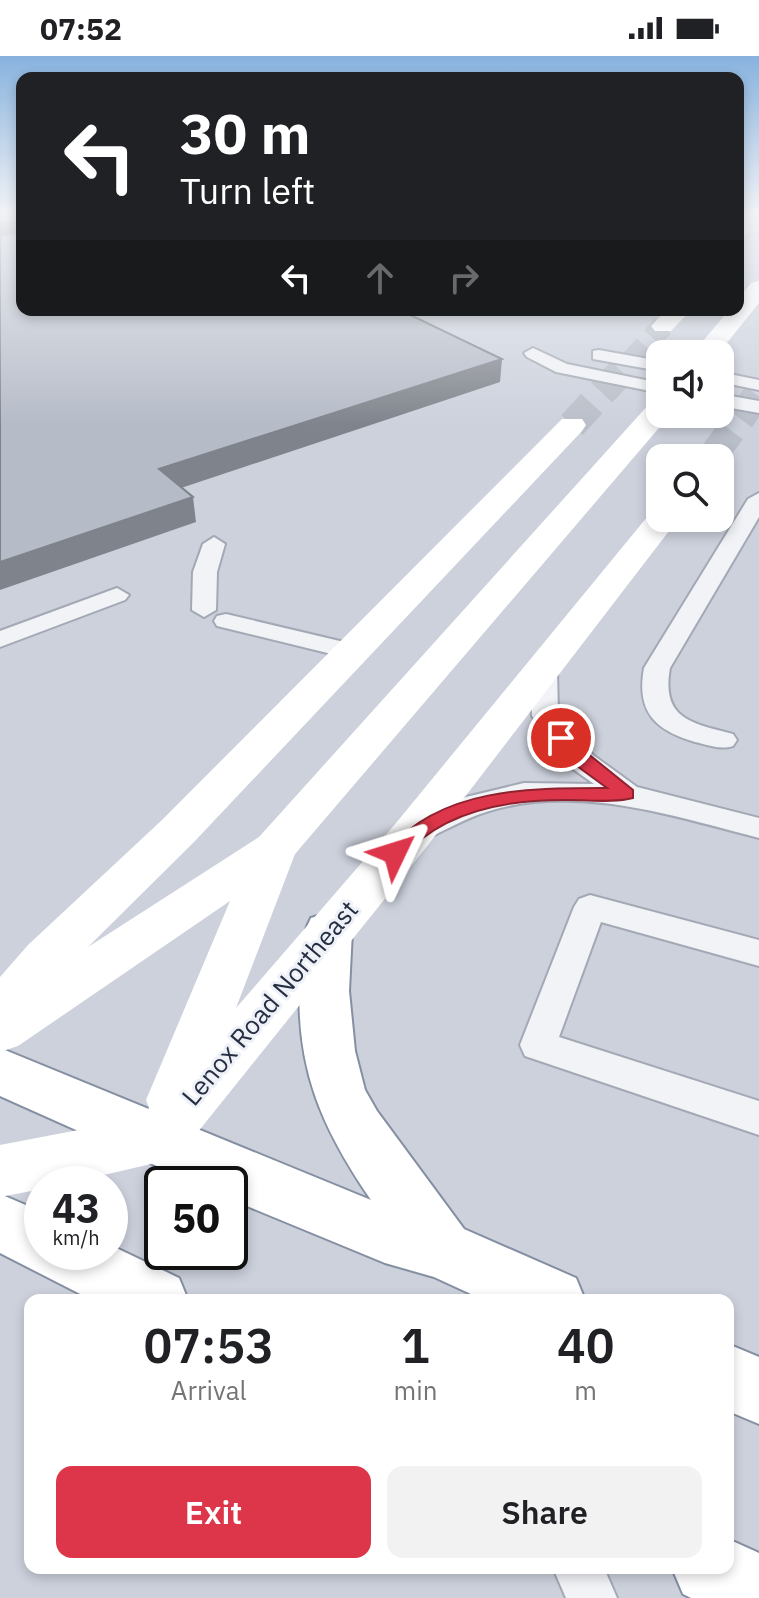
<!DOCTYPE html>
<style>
:root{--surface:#fff;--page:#f2f2f2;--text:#202124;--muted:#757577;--accent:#dd3549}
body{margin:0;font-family:"IBM Plex Sans",sans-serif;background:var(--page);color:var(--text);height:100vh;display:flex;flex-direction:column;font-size:30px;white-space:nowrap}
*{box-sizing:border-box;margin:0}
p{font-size:26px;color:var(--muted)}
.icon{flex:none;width:44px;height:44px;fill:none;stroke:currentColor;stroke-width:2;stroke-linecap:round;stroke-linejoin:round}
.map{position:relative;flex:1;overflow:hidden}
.sheet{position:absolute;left:24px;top:1238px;width:710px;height:280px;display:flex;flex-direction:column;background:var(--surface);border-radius:16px;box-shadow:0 4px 12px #0003}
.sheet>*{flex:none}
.guide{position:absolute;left:16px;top:16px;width:728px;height:244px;border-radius:16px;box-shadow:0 4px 12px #0003;background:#202124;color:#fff;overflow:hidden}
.controls{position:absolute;left:646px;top:284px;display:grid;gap:16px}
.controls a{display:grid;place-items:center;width:88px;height:88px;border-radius:16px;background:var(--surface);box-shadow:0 4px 12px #0003;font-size:40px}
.speed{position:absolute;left:24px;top:1110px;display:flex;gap:16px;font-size:40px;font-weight:700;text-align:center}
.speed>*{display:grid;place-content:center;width:104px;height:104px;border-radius:50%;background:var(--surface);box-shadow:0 4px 12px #0003;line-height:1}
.speed small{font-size:20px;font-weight:400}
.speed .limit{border:4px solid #111;border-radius:12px;background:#fff;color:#111}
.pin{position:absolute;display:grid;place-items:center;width:68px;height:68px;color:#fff;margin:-34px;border:4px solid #fff;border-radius:50%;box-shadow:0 2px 8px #0007}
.me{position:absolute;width:88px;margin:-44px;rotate:49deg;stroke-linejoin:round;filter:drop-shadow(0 0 6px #0008)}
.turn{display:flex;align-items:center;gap:28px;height:168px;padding:0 32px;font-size:36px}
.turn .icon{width:104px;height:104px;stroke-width:2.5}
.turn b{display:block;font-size:56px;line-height:68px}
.lanes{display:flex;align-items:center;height:76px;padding:0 32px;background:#0003;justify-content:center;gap:40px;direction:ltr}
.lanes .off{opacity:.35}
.eta{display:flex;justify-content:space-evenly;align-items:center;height:136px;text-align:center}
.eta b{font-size:48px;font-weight:600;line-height:56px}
.action{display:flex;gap:16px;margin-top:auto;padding:16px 32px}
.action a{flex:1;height:92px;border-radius:16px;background:var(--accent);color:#fff;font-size:32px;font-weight:600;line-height:92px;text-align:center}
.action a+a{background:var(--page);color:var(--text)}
.status{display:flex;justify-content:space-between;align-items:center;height:56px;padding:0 40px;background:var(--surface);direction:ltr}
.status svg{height:22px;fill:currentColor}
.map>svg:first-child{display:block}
</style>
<div class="status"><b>07:52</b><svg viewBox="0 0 49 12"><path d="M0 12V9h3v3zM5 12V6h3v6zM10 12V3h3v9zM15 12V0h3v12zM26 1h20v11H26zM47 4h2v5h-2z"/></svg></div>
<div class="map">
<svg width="759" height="1542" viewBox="0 0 759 1542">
<rect width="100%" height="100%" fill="#dee2ea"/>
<!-- built -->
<path fill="#ccd1dc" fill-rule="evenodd" d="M0 154 22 254H738V154H759V1542H0ZM660 298H720V358H660ZM660 402H720V462H660ZM42 1128H110V1196H42ZM162 1128H230V1196H162ZM30 1244H728V1512H30Z"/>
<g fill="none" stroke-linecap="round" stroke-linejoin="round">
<!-- secondary-tunnel-far1 -->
<path stroke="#b9bec8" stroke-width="22" stroke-dasharray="22 11" stroke-linecap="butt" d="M630 306 663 270"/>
<!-- secondary-tunnel -->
<g stroke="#b9bec8" stroke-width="29" stroke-dasharray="29 15" stroke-linecap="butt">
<path d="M572 369 632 304"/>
<path d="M714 398 759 337"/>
</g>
<!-- lane casing -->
<g stroke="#a3a9b4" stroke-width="4">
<g id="lane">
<path d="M533 292 567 308 660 327V337L556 316 527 301 524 297Z"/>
<path d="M599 294 660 305V315L593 303V295Z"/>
<path d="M720 316 759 324V334L720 326Z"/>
<path d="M720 338 759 345V357L720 350Z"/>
<path d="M759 437V461L670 612C661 663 691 667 733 678L737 684 733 690C720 694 708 689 695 686 655 674 636 656 644 612L748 443Z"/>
<path d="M214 481 225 488 217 516 216 554 204 561 192 554 193 516 203 488Z"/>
<path d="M117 532 129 539 125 544 0 591V575Z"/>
<path d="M226 558 361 590 365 595 352 603 217 570 214 565 217 560Z"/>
<path d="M544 605 557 613 558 659 593 699 637 731 759 762V782C673 760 574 727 486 756 464 763 444 775 424 784L413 788 402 784 398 777 402 770 466 741 524 727 594 728 573 713 532 660 531 613Z"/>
<path d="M590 839 759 884V910L601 866 559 981 759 1045V1079L525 1000 520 989 574 851 579 843Z"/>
<path d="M553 1512H604L617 1542H566Z"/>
</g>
</g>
<!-- highway casing -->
<g stroke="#848fa2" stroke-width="4">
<g id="highway">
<path d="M328 857 345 862 352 875 349 935 355 995 365 1034 377 1055 464 1173 576 1222 585 1244H484L434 1221 385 1207 230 1143V1128H197L0 1040V992L371 1144C321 1071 295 1011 300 921 301 901 301 880 311 862Z"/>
<path d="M0 1138 42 1156V1196H110V1189L179 1222 188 1244H92L0 1197Z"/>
<path d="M728 1288 759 1301V1368L728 1355Z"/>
<path d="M728 1483 759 1497V1542H691L683 1538 672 1512H728Z"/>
</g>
</g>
<!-- lane -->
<use href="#lane" fill="#f1f3f7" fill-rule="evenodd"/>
<!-- secondary -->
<g fill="#fff" fill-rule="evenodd">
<path d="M738 154H750L748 177 738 183Z"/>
<path d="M759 225V247L718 298H692L729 254H738V243L751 227Z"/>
<path d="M666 254H691L671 275H655L651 270Z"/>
<path d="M660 345V358L670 359 295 798 236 952 396 767 652 455 660 453V462H679L428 789 177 1102 65 1128H42V1133L0 1141V1089L141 1062 149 1052 146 1044 230 845 18 990 0 996V921L28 889 162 764 562 363H582L586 369 582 375 194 786 88 891 259 781 650 347Z"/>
<path d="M714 389 724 392 729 398 721 408 720 402H696L704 392Z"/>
</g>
<!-- highway -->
<use href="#highway" fill="#fff" fill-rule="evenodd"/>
</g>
<!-- shaded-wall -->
<g fill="#7f838b">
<path d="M18 164 21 183 0 189V169Z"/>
<path d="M502 303 500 326 163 438 159 413Z"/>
<path d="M193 441 196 466 0 534V506Z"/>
</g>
<!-- building -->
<path fill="#b5bbc7" stroke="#7f838b" stroke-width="2" d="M0 154H22V254H400L502 303 159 413 193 441 0 506V180L20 176 21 167 18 164 0 169Z"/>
<!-- sky -->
<linearGradient id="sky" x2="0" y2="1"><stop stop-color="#87b2de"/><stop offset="0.42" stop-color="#f0f2f6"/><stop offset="1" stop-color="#f0f2f6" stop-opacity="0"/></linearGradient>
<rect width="759" height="370" fill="url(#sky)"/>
<!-- route -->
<path fill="#dd3549" stroke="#90222f" stroke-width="2" d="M561 676 633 734V742C614 747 591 744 571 744 511 743 443 753 402 802H389V793C442 731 532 732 607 732L577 710 555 686 553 682Z"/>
<g text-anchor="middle" stroke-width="6" stroke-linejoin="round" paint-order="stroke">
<!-- street labels -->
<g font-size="26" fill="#262f42" stroke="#eef1f7">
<text transform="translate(270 947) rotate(-50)" y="9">Lenox Road Northeast</text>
</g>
</g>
</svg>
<div class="controls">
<a><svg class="icon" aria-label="sound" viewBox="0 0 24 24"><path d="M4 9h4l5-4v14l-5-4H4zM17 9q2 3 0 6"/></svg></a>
<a><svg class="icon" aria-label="search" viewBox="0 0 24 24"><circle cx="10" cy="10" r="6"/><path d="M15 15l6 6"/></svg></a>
</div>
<div class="speed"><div>43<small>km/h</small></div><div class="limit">50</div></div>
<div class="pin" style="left:561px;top:682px;background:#d93025"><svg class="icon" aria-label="arrive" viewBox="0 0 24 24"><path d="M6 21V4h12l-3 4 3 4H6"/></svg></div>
<svg class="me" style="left:395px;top:797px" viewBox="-20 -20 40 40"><path d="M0-17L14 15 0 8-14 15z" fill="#dd3549" stroke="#fff" stroke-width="4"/></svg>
<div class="guide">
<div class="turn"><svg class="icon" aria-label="left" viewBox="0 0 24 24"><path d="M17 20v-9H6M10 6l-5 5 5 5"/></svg><div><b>30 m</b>Turn left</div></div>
<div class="lanes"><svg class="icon" aria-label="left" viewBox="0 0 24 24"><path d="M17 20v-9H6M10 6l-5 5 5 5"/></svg><svg class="icon off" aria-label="ahead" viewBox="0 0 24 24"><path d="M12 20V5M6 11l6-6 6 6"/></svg><svg class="icon off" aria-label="right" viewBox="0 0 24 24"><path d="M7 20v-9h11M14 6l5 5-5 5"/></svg></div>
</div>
<section class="sheet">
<div class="eta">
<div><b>07:53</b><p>Arrival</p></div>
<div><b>1</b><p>min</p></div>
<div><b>40</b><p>m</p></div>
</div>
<div class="action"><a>Exit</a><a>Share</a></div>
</section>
</div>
